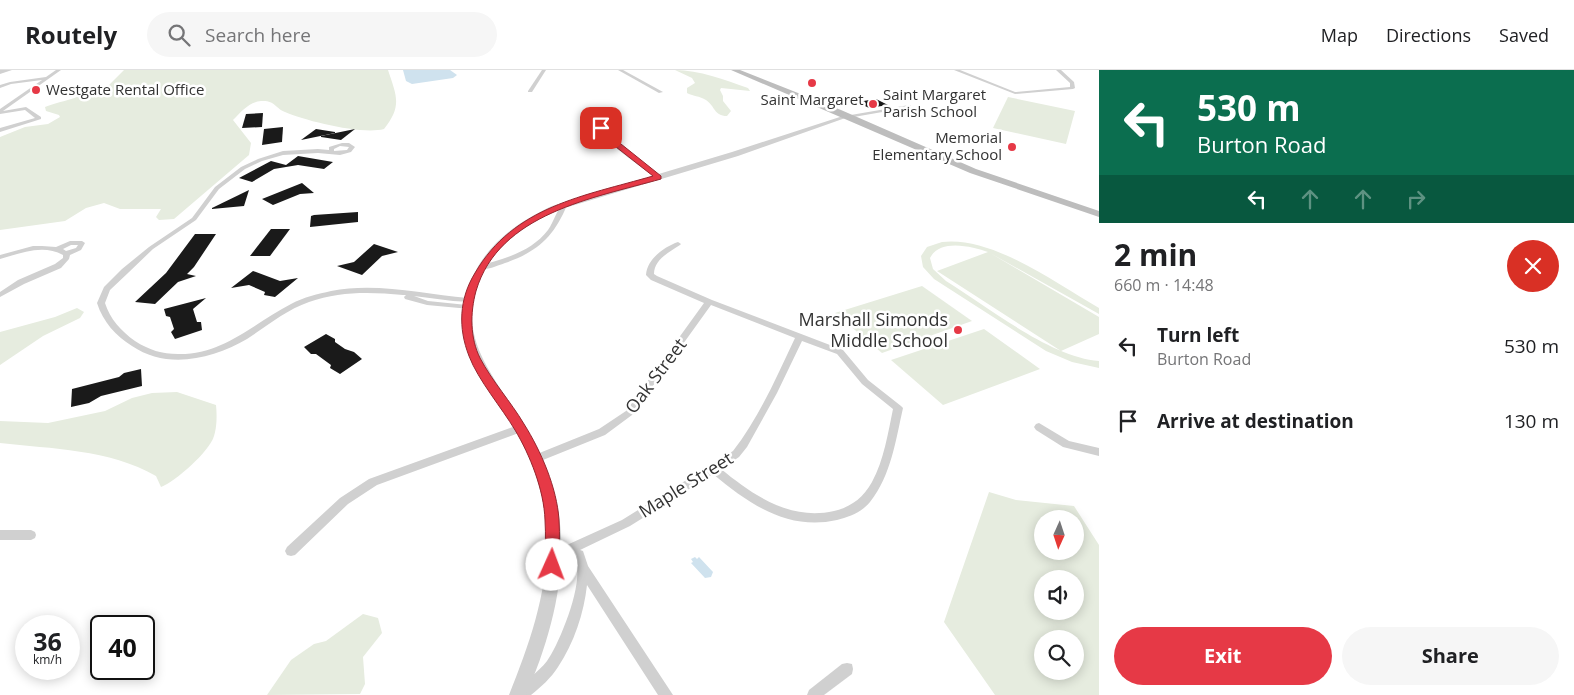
<!DOCTYPE html>
<meta charset="utf-8">
<style>
:root{--surface:#fff;--page:#f6f6f6;--text:#202124;--muted:#757577;--line:#e0e0e0;--accent:#e63946}
body{margin:0;font-family:"Open Sans",sans-serif;background:var(--page);color:var(--text);height:100vh;display:flex;flex-direction:column;font-size:19px;white-space:nowrap}
*{box-sizing:border-box;margin:0}
p{font-size:16px;color:var(--muted)}
.icon{flex:none;width:28px;height:28px;fill:none;stroke:currentColor;stroke-width:2;stroke-linecap:round;stroke-linejoin:round}
.map{position:relative;flex:1;overflow:hidden}
.panel{display:flex;flex-direction:column;background:var(--surface);width:475px}
.panel>*{flex:none}
.hud{background:#0b6e4f;color:#fff;overflow:hidden}
.needle{width:32px;rotate:183deg}
.controls{position:absolute;left:1034px;top:440px;display:grid;gap:10px}
.controls a{display:grid;place-items:center;width:50px;height:50px;border-radius:50%;background:var(--surface);box-shadow:0 2px 12px #0003;font-size:25px}
.speed{position:absolute;left:15px;top:545px;display:flex;gap:10px;font-size:25px;font-weight:700;text-align:center}
.speed>*{display:grid;place-content:center;width:65px;height:65px;border-radius:50%;background:var(--surface);box-shadow:0 2px 12px #0003;line-height:1}
.speed small{font-size:12px;font-weight:400}
.speed .limit{border:2px solid #111;border-radius:8px;background:#fff;color:#111}
.pin{position:absolute;display:grid;place-items:center;width:42px;height:42px;color:#fff;margin:-21px;border-radius:10px;box-shadow:0 2px 8px #0006}
.me{position:absolute;width:55px;margin:-28px;rotate:2deg;stroke-linejoin:round;filter:drop-shadow(0 0 4px #0008)}
.turn{display:flex;align-items:center;gap:18px;height:105px;padding:0 15px;font-size:22px}
.turn .icon{width:65px;height:65px;stroke-width:2.5}
.turn b{display:block;font-size:35px;line-height:42px}
.lanes{display:flex;align-items:center;height:48px;padding:0 15px;background:#0003;justify-content:center;gap:25px;direction:ltr}
.lanes .off{opacity:.35}
.round{display:grid;place-items:center;flex:none;width:52px;height:52px;border-radius:26px;background:var(--page)}
.overview{display:flex;align-items:center;justify-content:space-between;height:85px;padding:0 15px}
h1{font-size:30px;font-weight:700;line-height:38px}
.primary-button{display:flex;gap:10px;margin-top:auto;padding:10px 15px}
.primary-button a{flex:1;height:58px;border-radius:30px;background:var(--accent);color:#fff;font-size:20px;font-weight:700;line-height:58px;text-align:center}
.primary-button a+a{background:var(--page);color:var(--text)}
ul{padding:0;list-style:none}
li{display:flex;align-items:center;gap:15px;height:75px;padding:0 15px}
li div{flex:1}
li b{display:block;font-size:19px}
li em{font-style:normal}
header{display:flex;align-items:center;gap:30px;box-sizing:border-box;height:70px;padding:0 25px;background:var(--surface);border-bottom:1px solid var(--line)}
header strong{font-size:24px}
nav{display:flex;gap:28px;margin-inline-start:auto;font-size:18px}
.search{width:350px;height:45px;background:var(--page);display:flex;align-items:center;gap:12px;box-sizing:border-box;padding:0 18px;border-radius:28px;color:var(--muted);font-size:19px}
main{display:flex;flex:1;min-height:0}
.map>svg:first-child{display:block}
</style>
<header>
<strong>Routely</strong>
<div class="search"><svg class="icon" aria-label="search" viewBox="0 0 24 24"><circle cx="10" cy="10" r="6"/><path d="M15 15l6 6"/></svg>Search here</div>
<nav><a>Map</a><a>Directions</a><a>Saved</a></nav>
</header>
<main>
<div class="map">
<svg width="1099" height="625" viewBox="0 0 1099 625">
<rect width="100%" height="100%" fill="#fff"/>
<!-- green -->
<g fill="#e6ecdf" fill-rule="evenodd">
<path d="M124 0H388C397 27 402 36 384 59 362 65 306 51 285 42 275 38 275 30 261 31 249 32 241 42 233 50L251 73 249 85 174 149 159 150 156 147 161 139H120L104 133 86 138 65 151 0 160V67L25 57 48 54 60 47 59 45 46 41 45 37C59 31 83 29 92 17L109 15Z"/>
<path d="M675 0C699 0 725 10 748 18L750 21 721 18 720 20 723 26V31L731 41 727 46C714 46 715 36 706 30 700 26 692 26 687 23V18L695 13 692 8Z"/>
<path d="M1008 27 1075 41 1066 74 993 58Z"/>
<path d="M942 172C993 166 1055 213 1099 238V244L990 183 1099 247V264L1061 281 937 201 988 182C973 177 940 168 930 188L933 199 946 211C988 237 1050 287 1099 291V298L1072 292 1046 281 934 209 923 197 921 186 927 177Z"/>
<path d="M922 216 972 251 882 283 835 243Z"/>
<path d="M77 238 84 242 80 248 43 266 0 295V262L55 247Z"/>
<path d="M984 259 1040 299 943 335 891 290Z"/>
<path d="M177 322 216 335C217 345 217 357 214 366 210 381 175 412 161 417L156 406C109 379 52 379 0 373V351L48 353 105 341 132 328 152 323Z"/>
<path d="M989 422 1016 430 1074 436 1099 475V625H995L944 552ZM1042 449H1075V481H1042ZM1042 509H1075V541H1042ZM1042 569H1075V601H1042Z"/>
<path d="M363 544 378 548 382 563 363 587 365 614 360 624 267 625 291 590 314 574 326 571Z"/>
</g>
<!-- water -->
<g fill="#cfe2ee">
<path d="M403 0H450L457 5 453 8 412 14 406 11Z"/>
<path d="M695 487 697 489 699 487 713 502 711 507 705 508 691 493 693 492 691 489Z"/>
</g>
<!-- building -->
<g fill="#1a1a1a">
<path d="M876 29 888 35 869 38 857 32Z"/>
<path d="M263 43 262 57 242 58 246 44Z"/>
<path d="M283 57 282 72 262 75 264 59Z"/>
<path d="M316 59 335 62V63L301 70Z"/>
<path d="M355 59 341 70 321 67V66Z"/>
<path d="M298 86 333 92 324 99 298 95 274 99 252 112 239 108 271 91 286 95Z"/>
<path d="M302 113 314 123 300 124 273 135 262 129Z"/>
<path d="M249 120 244 136 212 139V138Z"/>
<path d="M358 142V152L310 157 311 146 314 145Z"/>
<path d="M271 159H290L270 186H250Z"/>
<path d="M195 164H216L194 197 187 204 196 206 178 212 155 234 135 232 166 203Z"/>
<path d="M374 174 398 182 382 186 362 205 337 196 354 192Z"/>
<path d="M253 201 280 211 298 208 275 227 264 225 265 222 249 215 231 218Z"/>
<path d="M206 228 193 239 197 252H201L202 260 175 269 171 262 174 259 170 247 166 246 164 239Z"/>
<path d="M326 264 335 269V272L345 279 354 282 362 289 340 304 330 298 331 295 316 284H311L304 277Z"/>
<path d="M141 299 142 316 101 326 89 333 71 337 72 319 119 307 124 303Z"/>
</g>
<g fill="none" stroke-linecap="round" stroke-linejoin="round">
<!-- minor -->
<g fill="#d0d0d0" fill-rule="evenodd">
<path d="M56 0H61L3 41 26 37 41 47V49L0 62V58L35 48 25 40 0 44V39L42 10 11 14 0 18V15L10 12 46 7Z"/>
<path d="M542 0H546L532 22H528V21Z"/>
<path d="M618 0H623L663 22 659 23Z"/>
<path d="M954 0H960L1015 22 1070 17V13L1056 0H1061L1074 12 1075 18 1073 19 1015 24Z"/>
<path d="M909 35H911V37L848 48 845 46Z"/>
<path d="M592 40H596L599 50 612 68 660 106V108H656C637 93 591 66 592 40Z"/>
<path d="M342 73H349L355 77 351 82 340 85 318 83 283 85 262 91 245 99 219 119 196 150 153 179 128 203 110 220 105 233C110 249 121 261 135 271 149 280 162 284 178 284 223 285 254 253 291 234 304 227 318 224 331 221 376 212 423 224 468 228L472 230 471 232 453 231 414 226 428 231 467 235 471 237 470 239 427 235 405 229 404 227 406 225H403C371 222 340 221 309 232 286 240 267 256 247 269 213 289 167 300 132 276 116 266 103 252 97 233L104 217 122 199 149 177 192 148 215 117 241 97 258 89 283 81 318 79 329 80V77ZM340 76 349 77 347 80 334 81V79Z"/>
<path d="M564 133 567 135C554 167 537 182 505 193 497 196 487 200 478 200V196C504 189 531 182 548 160 554 152 557 138 564 133Z"/>
<path d="M70 171H82L85 173 81 180 70 185 69 189 61 198 24 214 0 227V222L18 210 55 194 63 188V185C43 174 21 183 0 189V185L33 176H42L56 177ZM71 175H78L76 178 66 181 63 179Z"/>
<path d="M678 172 681 174 680 175C669 182 654 190 654 204L657 206 712 230 843 280 868 310 901 336 903 338C896 369 891 406 870 432 862 442 849 447 837 450 788 461 749 434 713 404L630 456 580 480 583 481 588 496 673 625H658L587 515C584 543 574 573 558 597 551 608 541 617 531 625H514C519 615 539 602 547 591 559 575 587 507 574 489 569 481 557 483 549 481L547 477 549 473 553 472 569 474 622 450 733 381C759 348 777 306 795 268L711 235 632 345 605 365 538 392 535 393 532 392 530 389 532 386 599 359 626 341 704 233 651 210 646 205C647 189 664 177 678 172ZM802 271 837 284 862 314 893 339C888 363 884 390 872 412 863 428 851 437 834 441 790 451 753 425 721 399L739 387 747 377 777 323Z"/>
<path d="M1039 353 1069 371 1099 378V386L1063 377 1036 360 1034 357 1036 354Z"/>
<path d="M521 354 524 355 526 358 524 361 377 415 348 434 295 485 291 486 287 485 285 481 287 477 340 428 369 409Z"/>
<path d="M0 460H31L35 462 36 465 35 468 31 470H0Z"/>
<path d="M847 593 852 594 853 599 852 604 824 625H807L809 620 842 594Z"/>
</g>
<!-- tertiary -->
<g fill="#d0d0d0" fill-rule="evenodd">
<path d="M0 0H12L0 4Z"/>
<path d="M846 45 851 46 738 86 558 140C527 154 497 174 482 205 453 265 493 304 523 353 538 376 549 403 556 429 571 495 552 565 526 625H509C534 563 556 499 543 431 538 407 528 382 516 361 484 307 441 269 474 204 490 171 520 151 552 136L732 82Z"/>
</g>
<!-- secondary -->
<path fill="#bdbdbd" fill-rule="evenodd" d="M731 0H740L841 40 976 99 1099 141V147L970 103Z"/>
</g>
<!-- route -->
<path fill="#e63946" stroke="#96252e" d="M598 56H603L616 70 661 106V109C594 128 499 143 476 221 470 243 470 268 480 288 492 311 511 332 524 354 541 381 557 418 559 450 560 465 559 480 559 495L557 500 552 502 547 500 545 495C545 480 546 465 545 450 544 420 530 385 515 360 502 338 478 310 469 286 458 258 459 229 475 203 514 136 584 126 653 106L611 73Z"/>
<!-- markers -->
<g fill="#e63946" stroke="#fff" stroke-width="2">
<circle cx="812" cy="13" r="5"/>
<circle cx="36" cy="20" r="5"/>
<circle cx="873" cy="34" r="5"/>
<circle cx="1012" cy="77" r="5"/>
<circle cx="958" cy="260" r="5"/>
</g>
<g text-anchor="middle" stroke-width="5" stroke-linejoin="round" paint-order="stroke">
<!-- far-poi labels -->
<g font-size="15" fill="#333" stroke="#fff" text-anchor="start">
<text x="46" y="25">Westgate Rental Office</text>
<text x="883" y="30">Saint Margaret<tspan x="883" dy="17">Parish School</tspan></text>
<text x="812" y="35" text-anchor="middle">Saint Margaret</text>
<text x="1002" y="73" text-anchor="end">Memorial<tspan x="1002" dy="17">Elementary School</tspan></text>
</g>
<!-- poi labels -->
<g font-size="18" fill="#333" stroke="#fff" text-anchor="end">
<text x="948" y="256">Marshall Simonds<tspan x="948" dy="21">Middle School</tspan></text>
</g>
<!-- street labels -->
<g font-size="18" fill="#333" stroke="#fff">
<text transform="translate(656 306) rotate(-53)" y="6">Oak Street</text>
<text transform="translate(686 415) rotate(-32)" y="6">Maple Street</text>
</g>
</g>
</svg>
<div class="controls">
<a><svg class="needle" viewBox="-14 -14 28 28"><path d="M0-13l5 13h-10z" fill="#e53935"/><path d="M0 13l5-13h-10z" fill="#757577"/></svg></a>
<a><svg class="icon" aria-label="sound" viewBox="0 0 24 24"><path d="M4 9h4l5-4v14l-5-4H4zM17 9q2 3 0 6"/></svg></a>
<a><svg class="icon" aria-label="search" viewBox="0 0 24 24"><circle cx="10" cy="10" r="6"/><path d="M15 15l6 6"/></svg></a>
</div>
<div class="speed"><div>36<small>km/h</small></div><div class="limit">40</div></div>
<div class="pin" style="left:601px;top:58px;background:#d93025"><svg class="icon" aria-label="arrive" viewBox="0 0 24 24"><path d="M6 21V4h12l-3 4 3 4H6"/></svg></div>
<svg class="me" style="left:552px;top:495px" viewBox="-20 -20 40 40"><circle r="19" fill="#fff"/><path d="M0-13L10 11 0 6-10 11z" fill="#e63946"/></svg>
</div>
<section class="panel">
<div class="hud">
<div class="turn"><svg class="icon" aria-label="left" viewBox="0 0 24 24"><path d="M17 20v-9H6M10 6l-5 5 5 5"/></svg><div><b>530 m</b>Burton Road</div></div>
<div class="lanes"><svg class="icon" aria-label="left" viewBox="0 0 24 24"><path d="M17 20v-9H6M10 6l-5 5 5 5"/></svg><svg class="icon off" aria-label="ahead" viewBox="0 0 24 24"><path d="M12 20V5M6 11l6-6 6 6"/></svg><svg class="icon off" aria-label="ahead" viewBox="0 0 24 24"><path d="M12 20V5M6 11l6-6 6 6"/></svg><svg class="icon off" aria-label="right" viewBox="0 0 24 24"><path d="M7 20v-9h11M14 6l5 5-5 5"/></svg></div>
</div>
<div class="overview"><div><h1>2 min</h1><p>660 m · 14:48</p></div><a class="round" style="background:#d93025;color:#fff"><svg class="icon" aria-label="close" viewBox="0 0 24 24"><path d="M6 6l12 12M18 6L6 18"/></svg></a></div>
<ul>
<li><svg class="icon" aria-label="left" viewBox="0 0 24 24"><path d="M17 20v-9H6M10 6l-5 5 5 5"/></svg><div><b>Turn left</b><p>Burton Road</p></div><em>530 m</em></li>
<li><svg class="icon" aria-label="arrive" viewBox="0 0 24 24"><path d="M6 21V4h12l-3 4 3 4H6"/></svg><div><b>Arrive at destination</b></div><em>130 m</em></li>
</ul>
<div class="primary-button"><a>Exit</a><a>Share</a></div>
</section>
</main>
